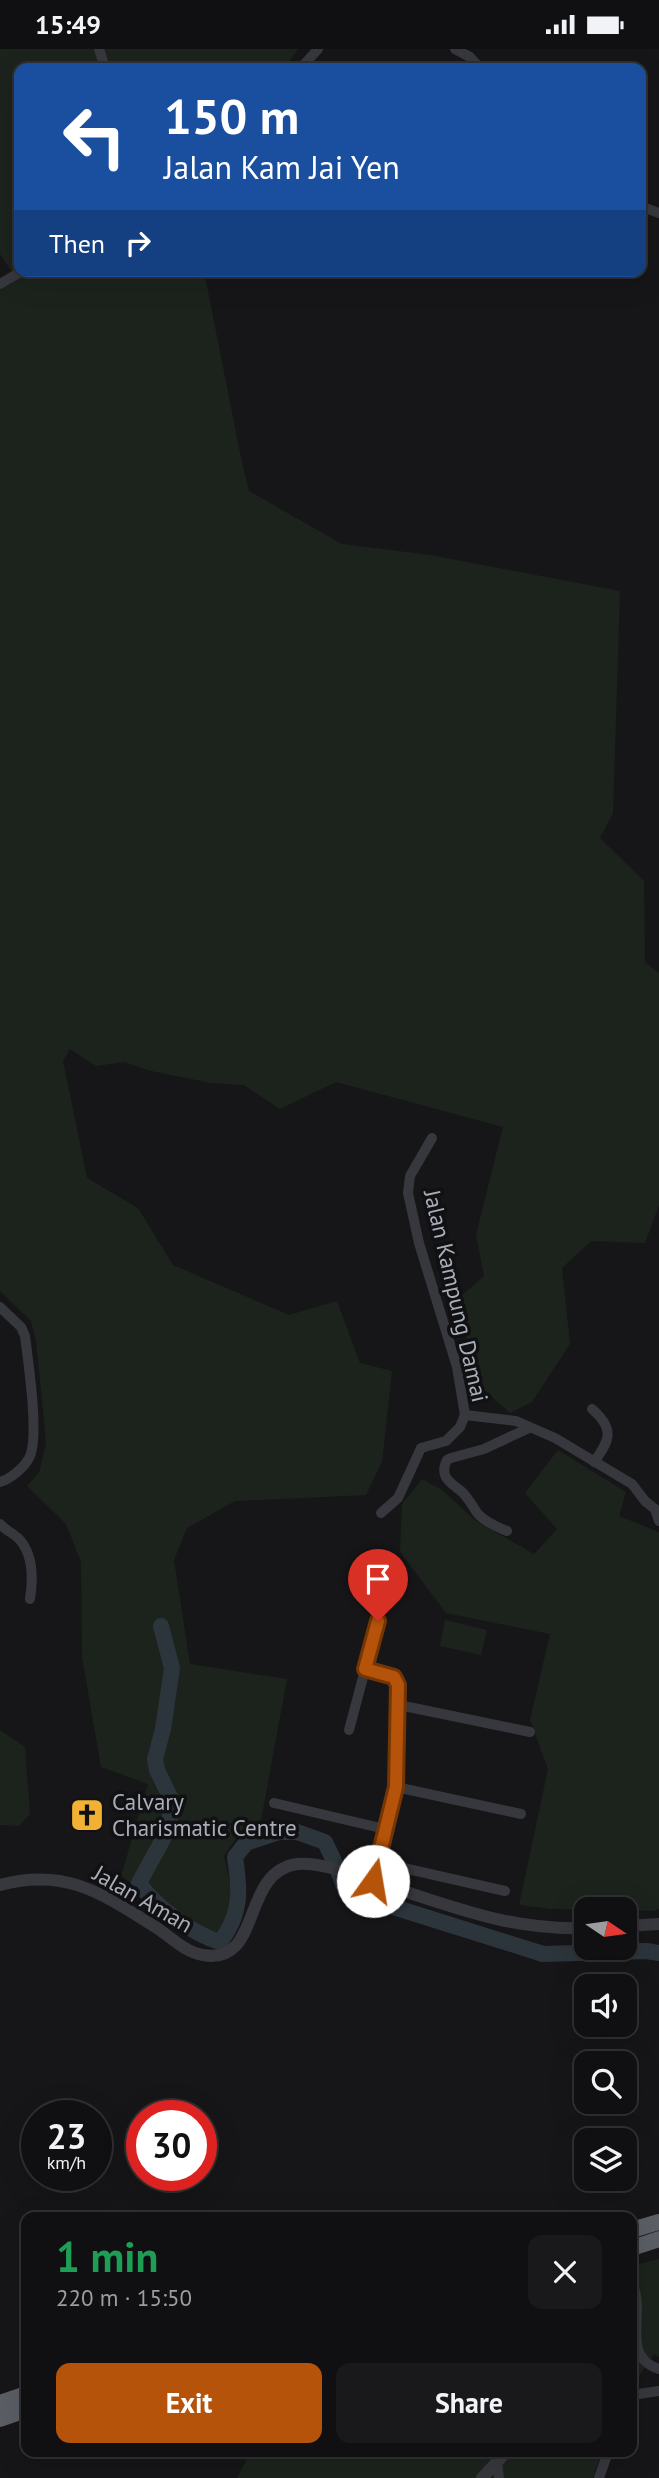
<!DOCTYPE html>
<meta charset="utf-8">
<style>
:root{--surface:#101012;--page:#19191b;--text:#f1f3f6;--muted:#9c9d9f;--line:#303032;--accent:#b45309}
body{margin:0;font-family:"PT Sans",sans-serif;background:var(--page);color:var(--text);height:100vh;display:flex;flex-direction:column;font-size:26px;white-space:nowrap}
*{box-sizing:border-box;margin:0}
p{font-size:23px;color:var(--muted)}
.icon{flex:none;width:38px;height:38px;fill:none;stroke:currentColor;stroke-width:2;stroke-linecap:round;stroke-linejoin:round}
.map{position:relative;flex:1;overflow:hidden}
.side{position:absolute;left:21px;top:2163px;width:616px;height:245px;display:flex;flex-direction:column;background:var(--surface);border-radius:14px;box-shadow:0 7px 28px #0002,0 0 0 2px var(--line)}
.side>*{flex:none}
.banner{position:absolute;left:14px;top:14px;width:632px;height:214px;border-radius:14px;box-shadow:0 7px 28px #0002,0 0 0 2px var(--line);background:#1a4fa0;color:#fff;overflow:hidden}
.needle{width:46px;rotate:103deg}
.controls{position:absolute;left:574px;top:1848px;display:grid;gap:14px}
.controls a{display:grid;place-items:center;width:63px;height:63px;border-radius:14px;background:var(--surface);box-shadow:0 7px 28px #0002,0 0 0 2px var(--line);font-size:35px}
.speed{position:absolute;left:21px;top:2051px;display:flex;gap:14px;font-size:35px;font-weight:700;text-align:center}
.speed>*{display:grid;place-content:center;width:91px;height:91px;border-radius:50%;background:var(--surface);box-shadow:0 7px 28px #0002,0 0 0 2px var(--line);line-height:1}
.speed small{font-size:18px;font-weight:400}
.speed .limit{border:10px solid #d22;background:#fff;color:#111}
.pin{position:absolute;display:grid;place-items:center;width:60px;height:60px;color:#fff;margin:-72px -30px;border-radius:50% 50% 50% 0;rotate:-45deg;box-shadow:0 0 7px #0007}
.pin .icon{rotate:45deg}
.me{position:absolute;width:77px;margin:-38px;rotate:13deg;stroke-linejoin:round;filter:drop-shadow(0 0 5px #0008)}
.turn{display:flex;align-items:center;gap:24px;height:147px;padding:0 35px;font-size:32px}
.turn .icon{width:91px;height:91px;stroke-width:2.5}
.turn b{display:block;font-size:49px;line-height:60px}
.then{display:flex;align-items:center;height:66px;padding:0 35px;background:#0003;gap:14px;font-size:26px}
.round{display:grid;place-items:center;flex:none;width:74px;height:74px;border-radius:14px;background:var(--page)}
.head{display:flex;align-items:center;justify-content:space-between;height:119px;padding:0 35px}
h1{font-size:42px;font-weight:700;line-height:52px;color:#1e9e55}
.button{display:flex;gap:14px;margin-top:auto;padding:14px 35px}
.button a{flex:1;height:80px;border-radius:14px;background:var(--accent);color:#fff;font-size:28px;font-weight:700;line-height:80px;text-align:center}
.button a+a{background:var(--page);color:var(--text)}
.status{display:flex;justify-content:space-between;align-items:center;height:49px;padding:0 35px;background:var(--surface);direction:ltr}
.status svg{height:19px;fill:currentColor}
.map>svg:first-child{display:block}
</style>
<div class="status"><b>15:49</b><svg viewBox="0 0 49 12"><path d="M0 12V9h3v3zM5 12V6h3v6zM10 12V3h3v9zM15 12V0h3v12zM26 1h20v11H26zM47 4h2v5h-2z"/></svg></div>
<div class="map">
<svg width="659" height="2429" viewBox="0 0 659 2429">
<rect width="100%" height="100%" fill="#161618"/>
<!-- green -->
<g fill="#1c231d">
<path d="M0 0H298L285 19H19V222H204L242 414 249 442 342 495 430 506 620 542 613 764 600 789 644 832 645 913 659 924V1156L645 1194 591 1192 562 1219 570 1295 532 1353 510 1364 472 1330 461 1247 484 1227 476 1186 503 1078 336 1033 280 1060 244 1036 211 1034 151 1022 124 1013 96 1017 70 1000 63 1012 87 1129 138 1159 173 1216 289 1266 337 1252 360 1314 392 1322 382 1413 366 1446 235 1452 187 1479 174 1511 190 1615 287 1630 260 1777 236 1789 224 1807C230 1834 240 1861 218 1882H206L121 1827 148 1735 101 1718 82 1608 81 1513 66 1475 27 1437 39 1424 46 1394 36 1292 31 1272 0 1242V241L17 231 0 205Z"/>
<path d="M558 1401 626 1443 619 1467 659 1483V1860L654 1862 552 1860 519 1856 548 1720 530 1671 550 1585 446 1564 400 1503 402 1455 422 1430 442 1441 476 1472 534 1505 557 1480 525 1444Z"/>
<path d="M445 1571 487 1581 481 1606 440 1597Z"/>
<path d="M0 1681 25 1698 30 1765 19 1777 0 1776Z"/>
<path d="M659 2210V2308L654 2305 632 2337V2217Z"/>
<path d="M256 2403H602L593 2429H237L250 2404Z"/>
</g>
<g fill="none" stroke-linecap="round" stroke-linejoin="round">
<!-- river -->
<g stroke="#2c353c" stroke-width="16">
<path d="M161 1577 172 1619 163 1680 155 1710 157 1721 170 1748V1769L162 1792 139 1834C155 1858 193 1885 220 1893 242 1865 240 1841 235 1808L246 1794 279 1783H297L325 1793 334 1812"/>
<path d="M338 1822 346 1843 543 1905 647 1902 659 1904"/>
</g>
<!-- minor -->
<g stroke="#37383d" stroke-width="10">
<path d="M99 0 105 19"/>
<path d="M455 0 470 8 480 19"/>
<path d="M301 19 318 0"/>
<path d="M640 157 659 164"/>
<path d="M0 235 22 222"/>
<path d="M0 1258 21 1278 25 1287C28 1312 40 1390 29 1409 24 1419 10 1430 0 1433"/>
<path d="M592 1360C615 1380 610 1391 594 1413"/>
<path d="M465 1366 516 1372 555 1389 632 1435 645 1452 655 1460 659 1472"/>
<path d="M381 1464 398 1449 421 1399 446 1392 460 1378 465 1366 457 1318 419 1194 408 1144 410 1127 432 1089"/>
<path d="M0 1475C5 1481 13 1484 18 1489 34 1505 33 1531 30 1550"/>
<path d="M507 1482C497 1478 485 1473 478 1465 472 1457 468 1448 461 1442 449 1433 439 1427 447 1411L451 1409 484 1400 529 1379"/>
<path d="M365 1620 394 1628 398 1642 396 1738 373 1832"/>
<path d="M399 1656 530 1683"/>
<path d="M349 1681 378 1572"/>
<path d="M396 1738 521 1765"/>
<path d="M274 1754 385 1780"/>
<path d="M377 1813 505 1842"/>
<path d="M632 2234C647 2264 619 2307 659 2320"/>
<path d="M632 2346 659 2342"/>
<path d="M497 2414 499 2429"/>
<path d="M599 2429 608 2403"/>
</g>
<!-- tertiary -->
<g stroke="#37383d" stroke-width="12">
<path d="M0 1836C66 1818 103 1845 157 1879 172 1889 185 1903 203 1906 263 1917 240 1823 297 1815 321 1812 362 1829 385 1836 454 1858 512 1882 586 1879"/>
<path d="M625 1877 659 1875"/>
<path d="M482 2429 506 2403"/>
</g>
<!-- trunk -->
<g stroke="#5b5e65" stroke-width="16">
<path d="M632 2181 659 2173"/>
<path d="M632 2199 659 2190"/>
<path d="M0 2354 26 2345"/>
<path d="M0 2370 26 2361"/>
</g>
</g>
<g fill="none" stroke-linecap="round" stroke-linejoin="round">
<!-- route casing -->
<g stroke="#753606" stroke-width="18">
<path id="route" d="M373 1832 396 1738 398 1636 394 1628 365 1620 378 1572"/>
</g>
<!-- route -->
<use href="#route" stroke="#b45309" stroke-width="12"/>
</g>
<!-- icons -->
<defs>
<g id="church-square" transform="scale(1.75)"><rect x="-9" y="-9" width="18" height="18" rx="4" fill="#f2b134" stroke="#111113"/><path d="M-1.2-6h2.4v3.5h3.3v2.4h-3.3V6h-2.4V-.1h-3.3v-2.4h3.3Z" fill="#111"/></g>
</defs>
<g fill-rule="evenodd">
<use href="#church-square" x="87" y="1766"/>
</g>
<g text-anchor="middle" stroke-width="7" stroke-linejoin="round" paint-order="stroke">
<!-- street labels -->
<g font-size="23" fill="#a8adb8" stroke="#111113">
<text transform="translate(456 1247) rotate(77)" y="8">Jalan Kampung Damai</text>
<text transform="translate(143 1850) rotate(30)" y="8">Jalan Aman</text>
</g>
<!-- poi labels -->
<g font-size="23" fill="#a8adb8" stroke="#111113" text-anchor="start">
<text x="112" y="1761">Calvary<tspan x="112" dy="26">Charismatic Centre</tspan></text>
</g>
</g>
</svg>
<div class="controls">
<a><svg class="needle" viewBox="-14 -14 28 28"><path d="M0-13l5 13h-10z" fill="#e53935"/><path d="M0 13l5-13h-10z" fill="#9c9d9f"/></svg></a>
<a><svg class="icon" aria-label="sound" viewBox="0 0 24 24"><path d="M4 9h4l5-4v14l-5-4H4zM17 9q2 3 0 6"/></svg></a>
<a><svg class="icon" aria-label="search" viewBox="0 0 24 24"><circle cx="10" cy="10" r="6"/><path d="M15 15l6 6"/></svg></a>
<a><svg class="icon" aria-label="layers" viewBox="0 0 24 24"><path d="M12 4l9 5-9 5-9-5zM3 14l9 5 9-5"/></svg></a>
</div>
<div class="speed"><div>23<small>km/h</small></div><div class="limit">30</div></div>
<div class="pin" style="left:378px;top:1572px;background:#d93025"><svg class="icon" aria-label="arrive" viewBox="0 0 24 24"><path d="M6 21V4h12l-3 4 3 4H6"/></svg></div>
<svg class="me" style="left:373px;top:1832px" viewBox="-20 -20 40 40"><circle r="19" fill="#fff"/><path d="M0-13L10 11 0 6-10 11z" fill="#b45309"/></svg>
<div class="banner">
<div class="turn"><svg class="icon" aria-label="left" viewBox="0 0 24 24"><path d="M17 20v-9H6M10 6l-5 5 5 5"/></svg><div><b>150 m</b>Jalan Kam Jai Yen</div></div>
<div class="then">Then<svg class="icon" aria-label="right" viewBox="0 0 24 24"><path d="M7 20v-9h11M14 6l5 5-5 5"/></svg></div>
</div>
<section class="side">
<div class="head"><div><h1>1 min</h1><p>220 m · 15:50</p></div><a class="round"><svg class="icon" aria-label="close" viewBox="0 0 24 24"><path d="M6 6l12 12M18 6L6 18"/></svg></a></div>
<div class="button"><a>Exit</a><a>Share</a></div>
</section>
</div>
